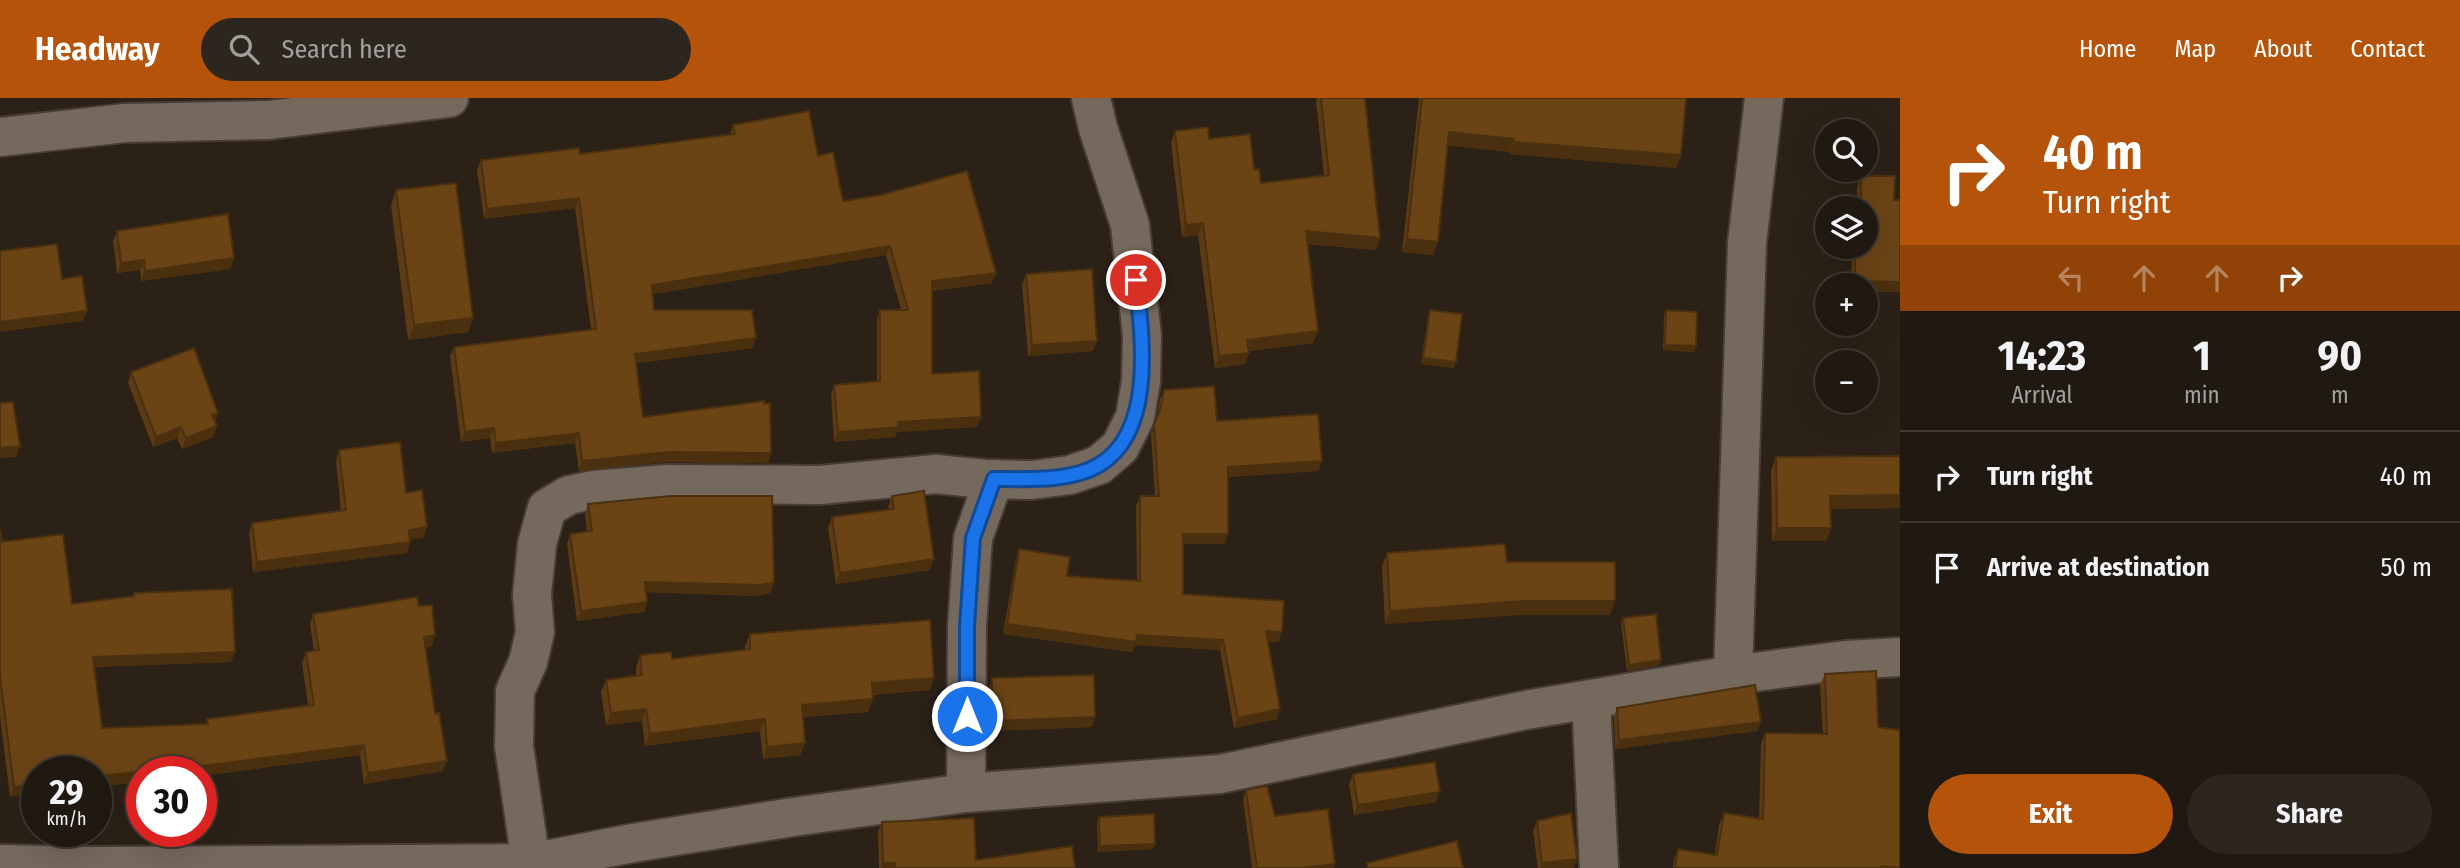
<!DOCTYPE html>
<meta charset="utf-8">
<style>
:root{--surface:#201911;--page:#2d261f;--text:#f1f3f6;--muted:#a2a09f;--line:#3d3831;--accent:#b45309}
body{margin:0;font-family:"Fira Sans Condensed",sans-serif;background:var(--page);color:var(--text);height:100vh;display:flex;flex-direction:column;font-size:26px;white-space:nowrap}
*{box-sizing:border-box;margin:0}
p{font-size:23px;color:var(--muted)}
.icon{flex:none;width:38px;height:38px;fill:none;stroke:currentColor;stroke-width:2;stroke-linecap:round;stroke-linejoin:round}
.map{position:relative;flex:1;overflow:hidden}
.side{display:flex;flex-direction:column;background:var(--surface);width:560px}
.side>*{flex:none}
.top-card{background:#b45309;color:#fff;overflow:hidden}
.fabs{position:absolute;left:1815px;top:21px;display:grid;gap:14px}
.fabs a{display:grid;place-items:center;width:63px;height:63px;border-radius:50%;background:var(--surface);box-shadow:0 7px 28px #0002,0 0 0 2px var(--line);font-size:35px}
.speed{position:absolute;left:21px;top:658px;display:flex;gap:14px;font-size:35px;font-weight:700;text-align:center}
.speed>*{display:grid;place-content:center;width:91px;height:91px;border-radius:50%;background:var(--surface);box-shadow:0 7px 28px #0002,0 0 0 2px var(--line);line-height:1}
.speed small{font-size:18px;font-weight:400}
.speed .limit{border:10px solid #d22;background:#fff;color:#111}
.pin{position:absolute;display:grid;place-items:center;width:60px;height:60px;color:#fff;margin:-30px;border:4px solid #fff;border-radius:50%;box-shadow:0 2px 7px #0007}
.me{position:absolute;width:77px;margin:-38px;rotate:0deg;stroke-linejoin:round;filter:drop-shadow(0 0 5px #0008)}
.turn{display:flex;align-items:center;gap:24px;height:147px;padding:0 28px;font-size:32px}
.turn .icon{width:91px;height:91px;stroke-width:2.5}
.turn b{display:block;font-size:49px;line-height:60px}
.lanes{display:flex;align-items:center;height:66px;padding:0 28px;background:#0003;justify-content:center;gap:35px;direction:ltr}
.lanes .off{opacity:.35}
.eta{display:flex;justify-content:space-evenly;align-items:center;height:119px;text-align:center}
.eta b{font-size:42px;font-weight:700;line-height:49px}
.action{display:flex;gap:14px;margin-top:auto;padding:14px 28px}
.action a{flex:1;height:80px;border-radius:42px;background:var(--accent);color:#fff;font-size:28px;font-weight:700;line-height:80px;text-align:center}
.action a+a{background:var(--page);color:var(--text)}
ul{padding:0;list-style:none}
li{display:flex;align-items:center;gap:21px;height:91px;padding:0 28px;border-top:2px solid var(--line)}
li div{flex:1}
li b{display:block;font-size:26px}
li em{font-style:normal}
header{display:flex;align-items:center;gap:42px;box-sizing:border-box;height:98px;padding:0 35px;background:var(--accent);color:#fff}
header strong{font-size:33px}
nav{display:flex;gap:38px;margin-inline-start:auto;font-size:24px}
.search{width:490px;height:63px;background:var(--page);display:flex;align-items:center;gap:18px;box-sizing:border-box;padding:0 24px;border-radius:38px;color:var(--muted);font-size:26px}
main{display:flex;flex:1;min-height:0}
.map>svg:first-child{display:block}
</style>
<header>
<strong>Headway</strong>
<div class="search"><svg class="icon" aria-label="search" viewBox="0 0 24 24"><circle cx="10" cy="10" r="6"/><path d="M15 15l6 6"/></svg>Search here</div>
<nav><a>Home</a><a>Map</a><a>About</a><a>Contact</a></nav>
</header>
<main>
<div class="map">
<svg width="1900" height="770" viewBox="0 0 1900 770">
<rect width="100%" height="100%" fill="#2b2117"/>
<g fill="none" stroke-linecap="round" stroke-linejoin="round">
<!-- minor casing -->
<g stroke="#473d36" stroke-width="42">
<g id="minor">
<path d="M0 39 125 25 269 22 449 0"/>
<path d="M1733 577 1747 145 1764 0"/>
<path d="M1591 602 1599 770"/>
<path d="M966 695 967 528 973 440 994 381"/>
<path d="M531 765 514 648 515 593 528 564 535 534 532 496 537 446 547 410 569 397 593 392 667 386 820 387 936 376 985 381 1032 382 1070 377 1099 367 1120 349 1135 319 1141 283 1142 238 1130 127 1098 30 1091 0"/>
<path d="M0 766 97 768 531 765 633 745 793 719 966 695 1220 676 1526 612 1733 577 1846 562 1900 559"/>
</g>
</g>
<!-- minor -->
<use href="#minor" stroke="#75685c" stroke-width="38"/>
</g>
<!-- wall -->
<g fill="#5c3a13">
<path d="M1317 0H1365L1376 152 1307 146 1318 233 1313 245 1249 253 1245 266 1215 270 1198 137 1182 139 1171 45 1175 33 1209 41 1254 71 1261 85 1324 77 1316 3Z"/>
<path d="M1419 0H1686L1681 57 1676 70 1509 56V54L1448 47 1433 157 1402 154Z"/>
<path d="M733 27 818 58 843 103 992 185 932 193V276L981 319 977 329 897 334 895 339 834 344 831 297 834 287 877 284V222L880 212H901L886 157 653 196 654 212 752 250 636 265 643 319 771 355 768 365 665 364 579 373 575 345 492 355 490 340 461 344 450 258 454 249 591 231 575 110 484 121 477 72 481 62 580 56 730 37Z"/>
<path d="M1861 78H1895L1894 102H1900V194H1866V187H1851L1852 149H1866V110H1857V89Z"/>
<path d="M396 92 473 220 468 234 408 242 391 107Z"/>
<path d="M117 133 234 160 230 171 141 183 140 172 117 175 113 143Z"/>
<path d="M1026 176 1093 253 1028 258 1022 187Z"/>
<path d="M1430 212 1454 270 1421 266 1428 218Z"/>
<path d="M1666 212 1696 248 1694 254 1663 252 1664 218Z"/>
<path d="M131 274 215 325 217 328 213 339 182 351 177 340 153 349 128 285Z"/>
<path d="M1164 292 1217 323 1322 363 1318 373 1228 379 1224 446H1183V496L1282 534 1278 544H1268L1277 621 1234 630 1220 552 1135 547 1132 554 1003 536 1016 461 1019 451 1067 478 1137 483 1136 408 1140 398H1155L1151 336 1157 321 1160 301Z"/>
<path d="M339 352 427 429 423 440 410 441V444L407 455 253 474 249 435 252 425 341 413 336 363Z"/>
<path d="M1776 359 1900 410 1830 411 1831 430 1826 443H1772L1771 373Z"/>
<path d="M892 398 930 472 836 486 828 430 832 419 889 411 888 409Z"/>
<path d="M588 406 774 485 770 495 756 498 646 494 647 504 644 514 577 523 567 446 570 436 587 433 585 416Z"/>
<path d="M0 432 2 444 72 506 133 499 134 495 231 564 94 569 102 630 206 626 207 621 308 607 302 565 306 554 314 553 310 526 313 516 419 508 435 537 432 548 425 549 443 673 364 686 360 657 201 678V674L132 693V685L96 689V674L10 699 0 618Z"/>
<path d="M1387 455 1507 464 1615 503 1610 517H1518L1385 526 1382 468Z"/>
<path d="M1623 520 1661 562 1659 567 1627 573 1621 525Z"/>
<path d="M750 536 930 592 872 597 868 614 803 619 805 645 800 657 763 661 760 633 645 648 642 623 606 627 601 594 606 582 636 578V570L640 557 672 561 745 552V548Z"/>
<path d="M1825 576 1878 629 1900 770H1673L1674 762 1678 751 1715 756 1719 727 1724 715 1759 720 1761 646 1765 635 1823 636 1820 587Z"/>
<path d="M992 580 1092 629 988 633 989 591Z"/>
<path d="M1617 610 1761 624 1757 633 1615 651 1614 619Z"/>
<path d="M1353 676 1436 704 1354 717 1349 687Z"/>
<path d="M1246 692 1275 718 1334 770H1252L1243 701Z"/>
<path d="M1099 719 1153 751 1098 754 1097 724Z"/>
<path d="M1537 723 1574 770H1538L1533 733Z"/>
<path d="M882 724 976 762 1075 770H879L878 734Z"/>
</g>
<!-- shaded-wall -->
<g fill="#4b300f">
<path d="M1449 34 1514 41 1509 54 1444 47Z"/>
<path d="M1514 44 1681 57 1676 70 1509 56Z"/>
<path d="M579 100 575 110 484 121 487 111Z"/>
<path d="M1203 125 1198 137 1182 139 1186 127Z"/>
<path d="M1306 133 1380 140 1376 152 1302 145Z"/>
<path d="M1407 141 1438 144 1433 157 1402 154Z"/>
<path d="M890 148 886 157 648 197 652 187Z"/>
<path d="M234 160 230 171 141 183 145 173Z"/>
<path d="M144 162 140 172 117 175 121 165Z"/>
<path d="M996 175 992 185 929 193 932 183Z"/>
<path d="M1855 183 1900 184V194H1866V187H1853Z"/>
<path d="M87 213 83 223 0 234V224Z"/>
<path d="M473 220 468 234 408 242 414 227Z"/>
<path d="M1318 233 1313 245 1243 254 1247 242Z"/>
<path d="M756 240 752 250 632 266 635 256Z"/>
<path d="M1097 243 1093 253 1028 258 1032 247Z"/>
<path d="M1665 247 1696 248 1694 254 1663 252Z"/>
<path d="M1249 255 1245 266 1215 270 1219 258Z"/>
<path d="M1423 260 1456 264 1454 270 1421 266Z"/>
<path d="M218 315 215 325 212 317Z"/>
<path d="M981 319 977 329 897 334 895 339 834 344 838 334 898 324Z"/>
<path d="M217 328 213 339 182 351 186 340Z"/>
<path d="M181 329 177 340 153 349 156 339Z"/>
<path d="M494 330 490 340 461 344 465 334Z"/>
<path d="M579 335 575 345 492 355 496 345Z"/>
<path d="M20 348 16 359 0 360V350Z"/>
<path d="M669 354 771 355 768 365 665 364 579 373 582 363Z"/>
<path d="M1322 363 1318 373 1225 379 1228 369Z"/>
<path d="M1900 397V410L1826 411 1830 398Z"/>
<path d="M427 429 423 440 405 442 409 432Z"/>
<path d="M1777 430H1831L1826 443H1772Z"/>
<path d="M1183 436H1228L1224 446H1179Z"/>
<path d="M410 444 407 455 253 474 257 464Z"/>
<path d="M934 461 930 472 836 486 840 475Z"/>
<path d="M645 484 774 485 770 495 756 498 641 494Z"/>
<path d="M1523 503H1615L1610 517H1518L1385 526 1390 513Z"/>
<path d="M647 504 644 514 577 523 581 513Z"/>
<path d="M1007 526 1137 537 1223 542 1220 552 1135 547 1132 554 1003 536Z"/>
<path d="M1266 533 1282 534 1278 544 1262 543Z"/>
<path d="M435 537 432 548 420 549 424 539Z"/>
<path d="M235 554 231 564 89 569 93 559Z"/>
<path d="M1661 562 1659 567 1627 573 1629 567Z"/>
<path d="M934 580 930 592 867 597 872 585Z"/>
<path d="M873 601 868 614 797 619 802 607Z"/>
<path d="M646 611 642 623 606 627 611 615Z"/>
<path d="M1280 611 1277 621 1234 630 1238 620Z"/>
<path d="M1095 619 1092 629 988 633 992 623Z"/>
<path d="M765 621 760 633 645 648 650 636Z"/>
<path d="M1761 624 1757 633 1615 651 1619 642Z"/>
<path d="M805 645 800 657 763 661 767 649Z"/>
<path d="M364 647 360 657 201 678V674H185L187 670Z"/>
<path d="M447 663 443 673 364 686 368 675Z"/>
<path d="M136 674 132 685 96 689V679Z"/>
<path d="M136 682H142V692L132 693Z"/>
<path d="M37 686V696L10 699 14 689Z"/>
<path d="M1440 694 1436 704 1354 717 1358 707Z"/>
<path d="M1155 746 1153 751 1098 754 1100 748Z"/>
<path d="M1577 761 1574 770H1540L1542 765Z"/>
<path d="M883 765H895L893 770H882Z"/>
<path d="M1335 766 1334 770H1302Z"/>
</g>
<!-- building -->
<g fill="#6b4416" stroke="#4b300f" stroke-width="2">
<path d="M1321 0H1365L1380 140 1306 133 1318 233 1247 242 1249 255 1219 258 1203 125 1186 127 1175 33 1208 29 1209 41 1250 36 1254 71H1259L1261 85 1329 77Z"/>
<path d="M1422 0H1686L1681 57 1514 44V41L1449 34 1438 144 1407 141Z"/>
<path d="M809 13 818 58 833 54 843 103 881 97 967 73 996 175 932 183V276L979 273 981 319 898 324 899 329 838 334 834 287 880 283V212H908L890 148 652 187 654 212H752L756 240 635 256 643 319 764 303V306L770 305 771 355 669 354 582 363 579 335 496 345 494 330 465 334 454 249 596 231 579 100 487 111 481 62 579 50 580 56 735 36 733 27Z"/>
<path d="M1861 78H1895L1894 102H1900V184L1855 183V149H1866V110H1861Z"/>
<path d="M456 85 473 220 414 227 396 92Z"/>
<path d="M228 116 234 160 145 173 144 162 121 165 117 133Z"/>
<path d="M57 146 62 181 82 178 87 213 0 224V153Z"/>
<path d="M1092 171 1097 243 1032 247 1026 176Z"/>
<path d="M1430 212 1462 216 1456 264 1423 260Z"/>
<path d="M1666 212 1697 214 1696 248 1665 247Z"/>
<path d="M194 250 218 315 212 317 217 328 186 340 181 329 156 339 131 274Z"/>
<path d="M1214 288 1217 323 1318 316 1322 363 1228 369V436H1183V496L1284 503 1282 534 1266 533 1280 611 1238 620 1223 542 1137 537 1136 544 1007 526 1019 451 1070 459 1067 478 1140 483V398H1159L1154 326 1160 313 1164 292Z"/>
<path d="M13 304 20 348 0 350V305Z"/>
<path d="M400 344 406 395 422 392 427 429 409 432 410 444 257 464 252 425 346 412 339 352Z"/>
<path d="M1900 358V397L1830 398 1831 430H1777L1776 359Z"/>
<path d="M924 393 934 461 840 475 832 419 894 411 892 398Z"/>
<path d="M671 398H772L774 485 759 487 645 484 647 504 581 513 570 436 592 433 588 406Z"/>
<path d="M0 432 2 444 63 436 72 506 134 498V495L232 491 235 554 93 559 102 630 208 626 207 621 314 607 306 554 319 552 313 516 417 499 419 508 432 507 435 537 424 539 435 616 439 615 447 663 368 675 364 647 187 670V674H142V682H136V674L96 679V674H37V686L14 689 0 578Z"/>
<path d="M1505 446 1507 464H1615V503H1523L1390 513 1387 455Z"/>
<path d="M1656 516 1661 562 1629 567 1623 520Z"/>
<path d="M930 522 934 580 872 585 873 601 802 607 805 645 767 649 765 621 650 636 646 611 611 615 606 582 642 577 640 557 671 554 672 561 750 551V536Z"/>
<path d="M1876 573 1878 629 1900 632V770L1881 768 1880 770H1675L1678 751 1717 757 1724 715 1763 721 1765 635 1827 636 1825 576Z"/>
<path d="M1094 577 1095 619 992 623V580Z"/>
<path d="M1755 587 1761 624 1619 642 1617 610Z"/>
<path d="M1435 664 1440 694 1358 707 1353 676Z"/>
<path d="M1267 688 1275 718 1328 711 1335 766 1302 770H1257L1246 692Z"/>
<path d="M1571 715 1577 761 1542 765 1537 723Z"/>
<path d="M1154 716 1155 746 1100 748 1099 719Z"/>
<path d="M974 720 976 762 1072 748 1075 770H895V765H883L882 724Z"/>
<path d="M1457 743 1463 770H1368L1367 765Z"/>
</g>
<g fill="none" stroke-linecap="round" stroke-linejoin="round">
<!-- route casing -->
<g stroke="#114b97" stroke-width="18">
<path id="route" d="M967 618V528L973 440 994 381C1027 381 1070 384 1099 367 1156 333 1142 237 1136 182"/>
</g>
<!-- route -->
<use href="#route" stroke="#1a73e8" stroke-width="12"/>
</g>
</svg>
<div class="fabs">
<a><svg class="icon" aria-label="search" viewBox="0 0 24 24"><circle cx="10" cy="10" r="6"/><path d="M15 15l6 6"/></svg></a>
<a><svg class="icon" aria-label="layers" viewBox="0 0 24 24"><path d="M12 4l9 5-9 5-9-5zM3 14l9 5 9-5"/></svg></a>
<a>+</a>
<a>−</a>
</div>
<div class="speed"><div>29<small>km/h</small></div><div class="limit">30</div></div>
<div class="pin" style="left:1136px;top:182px;background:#d93025"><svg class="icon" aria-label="arrive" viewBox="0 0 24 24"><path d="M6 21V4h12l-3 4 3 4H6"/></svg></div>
<svg class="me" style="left:967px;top:618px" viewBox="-20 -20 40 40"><circle r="17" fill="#1a73e8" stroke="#fff" stroke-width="3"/><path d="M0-11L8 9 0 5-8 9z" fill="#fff"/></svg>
</div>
<section class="side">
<div class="top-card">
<div class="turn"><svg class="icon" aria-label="right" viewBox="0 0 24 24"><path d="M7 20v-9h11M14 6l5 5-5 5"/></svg><div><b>40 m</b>Turn right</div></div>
<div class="lanes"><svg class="icon off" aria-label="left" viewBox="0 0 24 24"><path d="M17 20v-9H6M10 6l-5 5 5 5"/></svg><svg class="icon off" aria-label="ahead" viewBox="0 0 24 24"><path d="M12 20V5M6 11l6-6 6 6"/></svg><svg class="icon off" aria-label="ahead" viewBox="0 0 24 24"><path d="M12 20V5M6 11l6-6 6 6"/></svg><svg class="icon" aria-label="right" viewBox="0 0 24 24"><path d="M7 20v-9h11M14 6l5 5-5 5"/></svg></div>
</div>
<div class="eta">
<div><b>14:23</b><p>Arrival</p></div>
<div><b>1</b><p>min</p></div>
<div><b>90</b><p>m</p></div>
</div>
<ul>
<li><svg class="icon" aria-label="right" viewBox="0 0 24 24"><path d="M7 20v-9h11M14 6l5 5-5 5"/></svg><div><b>Turn right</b></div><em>40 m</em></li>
<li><svg class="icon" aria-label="arrive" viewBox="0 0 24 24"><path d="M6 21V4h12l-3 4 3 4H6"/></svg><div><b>Arrive at destination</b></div><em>50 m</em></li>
</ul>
<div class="action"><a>Exit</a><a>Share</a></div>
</section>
</main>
